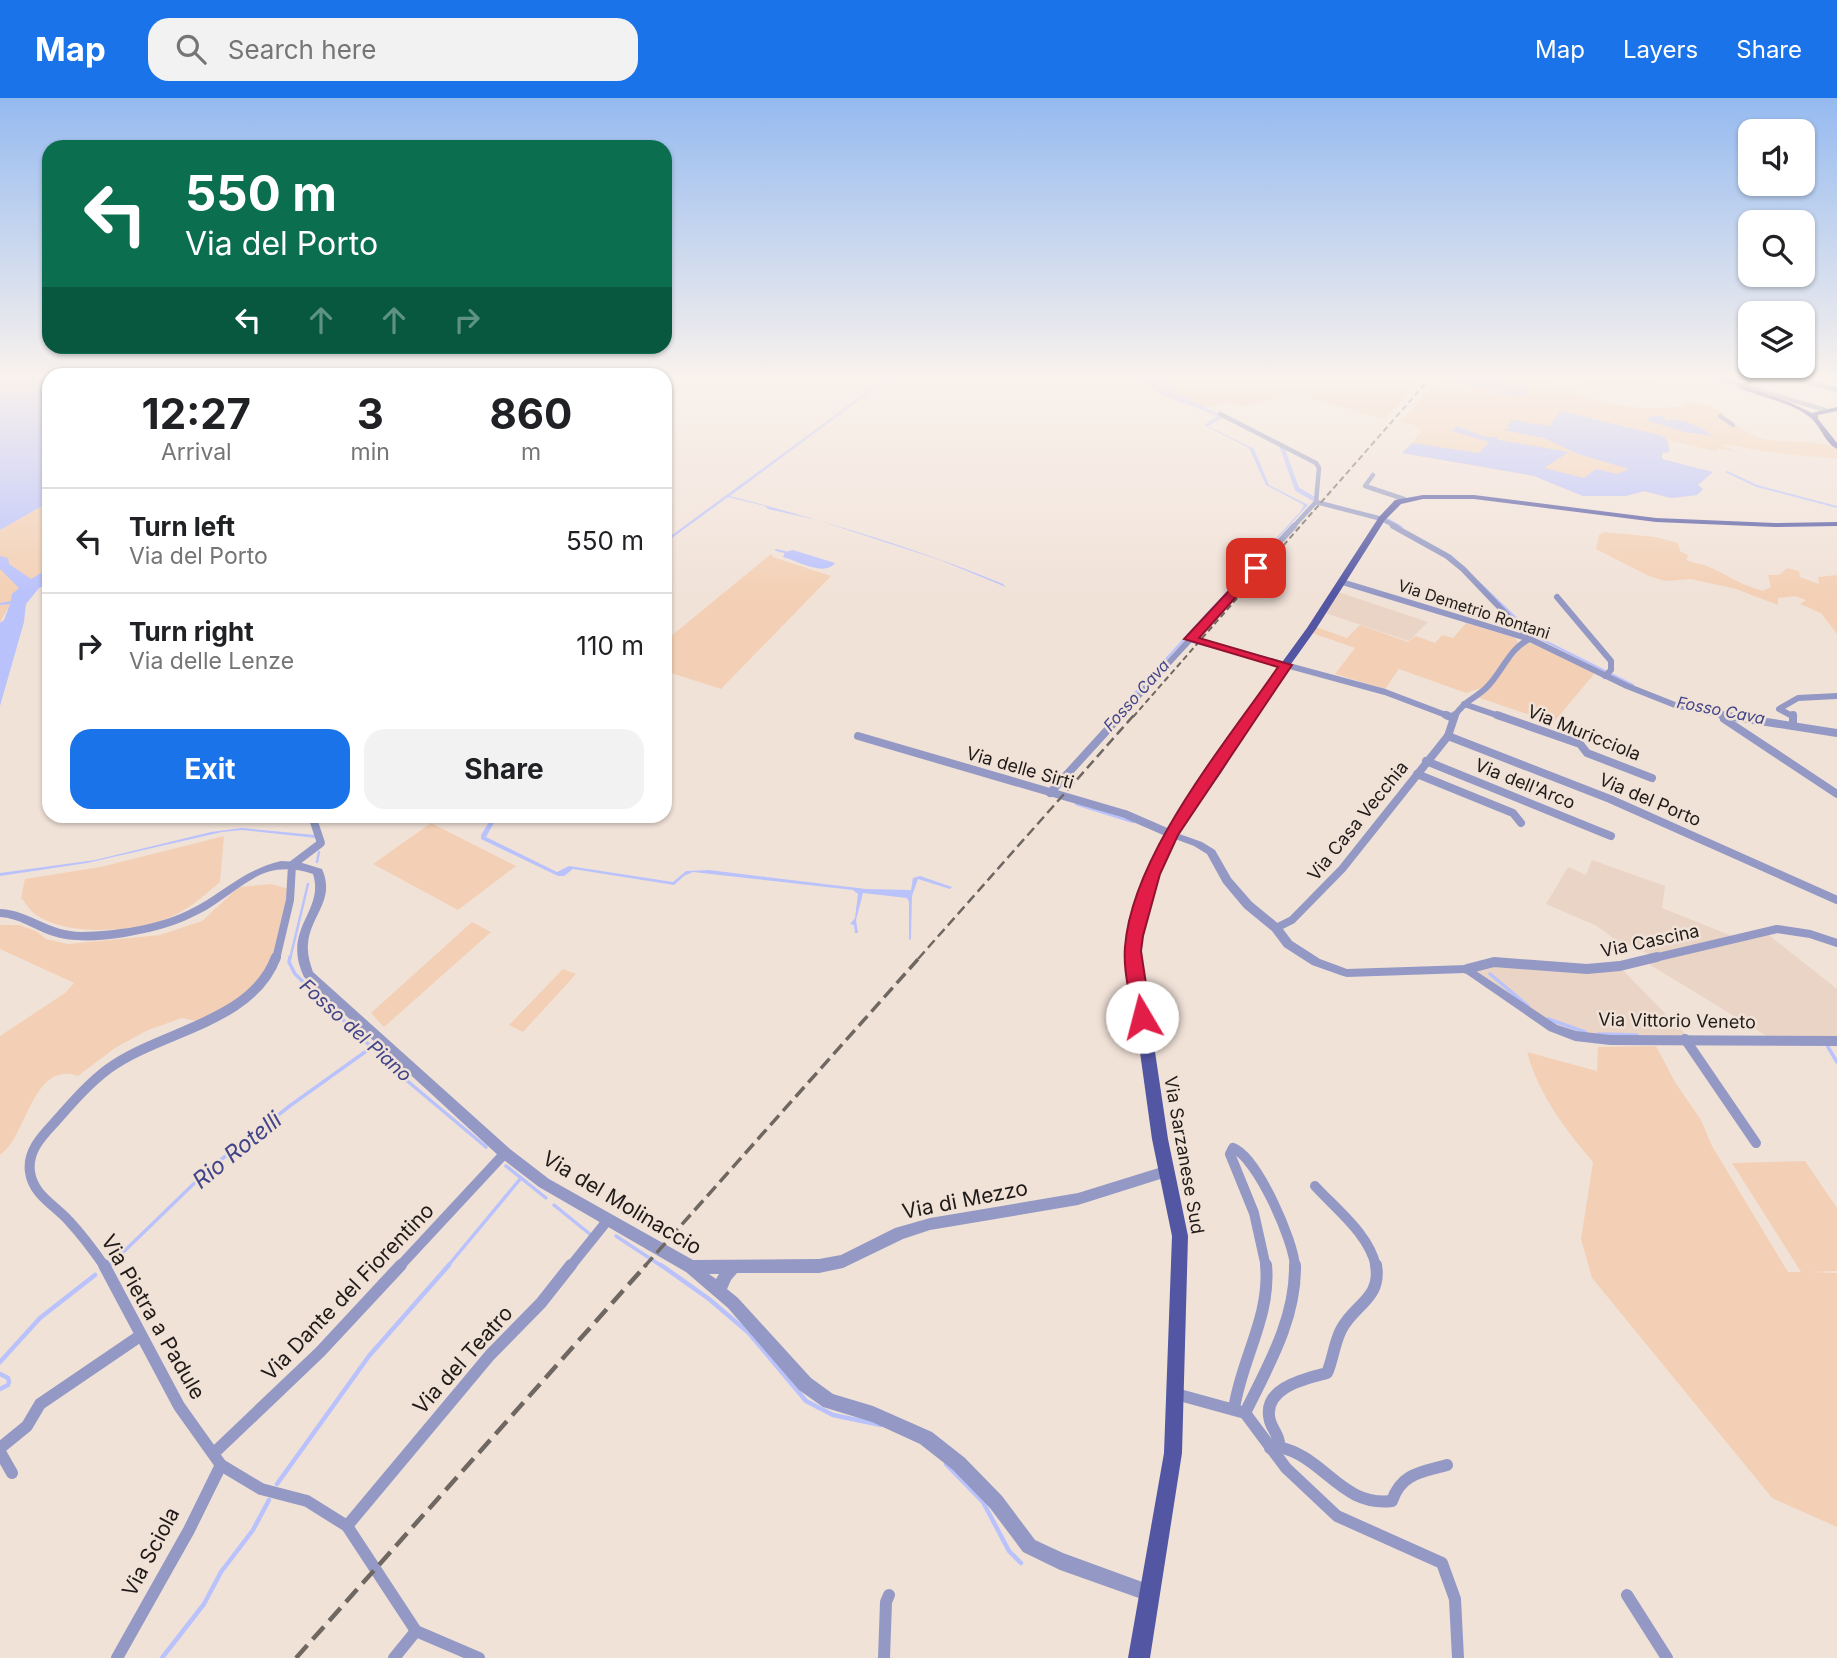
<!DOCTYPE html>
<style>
:root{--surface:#fff;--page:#f2f2f2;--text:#202124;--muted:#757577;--line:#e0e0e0;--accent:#1a73e8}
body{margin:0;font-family:Inter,sans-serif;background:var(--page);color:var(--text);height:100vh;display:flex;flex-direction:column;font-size:26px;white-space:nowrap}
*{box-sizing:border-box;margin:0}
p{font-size:23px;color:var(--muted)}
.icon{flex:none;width:38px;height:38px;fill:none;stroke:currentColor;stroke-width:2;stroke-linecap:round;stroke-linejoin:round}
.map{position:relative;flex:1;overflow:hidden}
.details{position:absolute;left:42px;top:270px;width:630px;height:455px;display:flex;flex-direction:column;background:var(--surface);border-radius:21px;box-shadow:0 2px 5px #0004}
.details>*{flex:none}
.guide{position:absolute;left:42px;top:42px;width:630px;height:214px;border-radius:21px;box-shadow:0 2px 5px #0004;background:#0b6e4f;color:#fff;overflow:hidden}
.controls{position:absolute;left:1738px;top:21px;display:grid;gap:14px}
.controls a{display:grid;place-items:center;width:77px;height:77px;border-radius:14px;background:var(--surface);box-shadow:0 2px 5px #0004;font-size:35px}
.pin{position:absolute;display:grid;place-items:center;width:60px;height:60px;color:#fff;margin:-30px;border-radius:14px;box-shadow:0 4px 10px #0006}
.me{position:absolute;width:77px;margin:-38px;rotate:352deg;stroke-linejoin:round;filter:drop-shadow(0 0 5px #0008)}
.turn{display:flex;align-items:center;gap:24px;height:147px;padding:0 28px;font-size:32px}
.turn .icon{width:91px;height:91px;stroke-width:2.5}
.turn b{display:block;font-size:49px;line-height:60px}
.lanes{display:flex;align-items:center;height:66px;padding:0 28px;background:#0003;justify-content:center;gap:35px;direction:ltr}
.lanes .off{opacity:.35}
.eta{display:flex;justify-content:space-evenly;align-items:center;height:119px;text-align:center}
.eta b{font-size:42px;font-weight:700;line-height:49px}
.primary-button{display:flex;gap:14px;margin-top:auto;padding:14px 28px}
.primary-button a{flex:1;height:80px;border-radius:21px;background:var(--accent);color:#fff;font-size:28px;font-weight:700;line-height:80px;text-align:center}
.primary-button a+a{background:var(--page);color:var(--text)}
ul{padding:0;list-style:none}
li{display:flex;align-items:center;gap:21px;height:105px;padding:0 28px;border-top:2px solid var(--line)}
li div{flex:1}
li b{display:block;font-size:26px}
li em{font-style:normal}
header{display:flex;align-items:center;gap:42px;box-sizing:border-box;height:98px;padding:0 35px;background:var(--accent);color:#fff}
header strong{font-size:33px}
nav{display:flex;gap:38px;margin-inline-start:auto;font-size:24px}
.search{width:490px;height:63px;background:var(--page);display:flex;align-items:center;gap:18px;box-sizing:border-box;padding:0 24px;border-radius:21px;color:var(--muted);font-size:26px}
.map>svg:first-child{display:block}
</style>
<header>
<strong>Map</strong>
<div class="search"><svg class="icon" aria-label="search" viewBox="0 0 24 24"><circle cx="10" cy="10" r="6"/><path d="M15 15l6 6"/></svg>Search here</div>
<nav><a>Map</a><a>Layers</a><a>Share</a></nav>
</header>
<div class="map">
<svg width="1837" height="1560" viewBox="0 0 1837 1560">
<rect width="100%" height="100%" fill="#f1e2d8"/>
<!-- built -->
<g fill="#ead4c5">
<path d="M1338 494 1428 524 1409 543 1325 515Z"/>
<path d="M1592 762 1665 788 1662 810 1737 840 1765 834 1837 891V943L1773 942 1644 863 1655 859 1613 840 1597 828 1546 806 1568 769 1586 777Z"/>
<path d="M1494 864 1619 868 1690 941 1610 942 1553 930 1467 871Z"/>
</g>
<!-- green -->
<g fill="#f3d0b5">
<path d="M1146 279H1425L1384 321 1293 296 1241 309 1229 304 1206 310Z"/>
<path d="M1441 279H1525L1575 290 1577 291 1568 293C1607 305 1643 316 1683 307L1685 302 1709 308 1725 316 1720 318C1733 325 1746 335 1760 340 1784 347 1818 339 1837 351V361L1767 354 1725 346 1723 348 1740 355 1720 351 1716 352 1718 354 1668 342 1670 354 1662 355V361L1713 374 1698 387 1703 391 1697 397 1671 400 1644 393 1626 398H1583L1534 378 1402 355 1422 334 1414 327 1401 324Z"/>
<path d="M1568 279H1663L1667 284 1631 287 1620 286 1618 289 1621 291H1605Z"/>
<path d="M49 404 43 413 49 410V470L18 491 0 525V432Z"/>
<path d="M1604 434 1655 439 1678 445 1680 453 1689 458 1686 461C1692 466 1699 465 1707 468 1726 476 1742 488 1763 493L1771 489 1768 477H1779L1787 470 1799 473 1800 479 1819 486 1818 479 1837 477V536L1821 515 1800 506 1806 502 1795 498 1778 500V507L1736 491 1691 481 1665 483 1649 478 1596 451 1599 437Z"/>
<path d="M771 456 773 459 831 478 721 591 665 573V543Z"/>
<path d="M1466 525 1515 540 1518 544 1484 589 1466 595 1399 571 1385 591 1335 576 1355 550 1312 535 1316 529 1347 540 1360 527 1408 544 1416 538 1435 545 1442 537 1453 540Z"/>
<path d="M1526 545 1533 546 1595 575 1553 625 1477 599Z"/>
<path d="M431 725 516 768 458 812 373 766Z"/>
<path d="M224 738 220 784C204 798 187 813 166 821 132 834 66 839 35 816 29 812 26 805 21 800L25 781 100 769Z"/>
<path d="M271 786 289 791 270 870 260 883 233 905 196 923 182 920 146 933 115 950 78 978C32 962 27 1040 0 1057V938L65 895 74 885 0 851V827H19L36 833 46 841 68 846 160 837 202 823 239 789Z"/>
<path d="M472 824 491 834 384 929 371 915Z"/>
<path d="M563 871 576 876 523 934 509 927Z"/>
<path d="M1656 948 1675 984 1701 1022 1712 1048 1788 1174H1801L1732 1065 1805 1063 1837 1110V1173L1812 1174 1837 1175V1429L1772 1400 1592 1180 1581 1141 1593 1064C1564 1030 1539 997 1527 954L1597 973 1598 949Z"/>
</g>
<!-- water -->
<g fill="#bac2fc">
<path d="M0 279H49V404L0 432Z"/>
<path d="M887 279H890L730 398C821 422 914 449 1003 486L1006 489 940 462 817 422 768 411 765 408 728 399 665 445 668 440Z"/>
<path d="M1141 279H1159L1179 293 1160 286 1220 317 1222 320 1208 328 1254 351 1269 387 1308 407 1189 538 1186 537 1301 413 1304 407 1266 387 1249 350 1204 327 1218 318 1161 297Z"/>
<path d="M1463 279 1488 281 1527 291 1523 297 1515 299 1451 284 1480 290 1459 282Z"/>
<path d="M1561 313 1663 338 1667 342 1670 354 1662 355V361L1713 374 1698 387 1703 391 1697 397 1671 400 1644 393 1626 398H1583L1534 378 1402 355 1412 345 1479 355 1489 344 1452 333 1456 328 1486 339H1497L1498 342 1569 354 1544 370 1584 380 1596 371 1617 376 1629 371 1578 356 1544 340 1504 332 1510 330 1508 328 1512 322 1549 328Z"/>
<path d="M1653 318H1664L1666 323C1680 318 1702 330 1713 338L1685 334 1646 322Z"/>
<path d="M793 452 835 465C825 479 798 463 783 459L785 454Z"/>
<path d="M0 458 8 460 9 466 31 481 49 470V485L39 490 26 506 24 524 0 608V525L4 522 10 506 0 507V505L11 503 12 496 19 490 0 471Z"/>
<path d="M488 718H498L486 739 557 774 569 768 673 784 686 773 709 772 866 791 911 792 913 780 920 778 952 789 950 791 918 781 912 798 911 841 909 842V804L907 800 863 795 856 822 858 835H855L854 827 850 826 855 820 858 796 853 792 693 774 684 778 674 787 573 771 564 778H558L481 741V737L491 721Z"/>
<path d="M242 730 315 737 316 740 242 732 222 734 87 765 0 778V775L95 762 211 734Z"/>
</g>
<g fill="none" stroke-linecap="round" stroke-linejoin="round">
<!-- stream-far3 -->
<g stroke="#bac2fc" stroke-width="2">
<path d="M1727 374 1757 388 1837 409"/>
<path d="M1386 420 1402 429"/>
<path d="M776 452 785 454"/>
<path d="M1450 457 1535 538 1633 587"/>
<path d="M1113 619 1189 536"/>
</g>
<!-- stream-far2 -->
<g stroke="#bac2fc" stroke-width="2.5">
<path d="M1109 624 1115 617"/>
<path d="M1076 706 1133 724"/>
<path d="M317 764 319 754"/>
<path d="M290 861 308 786"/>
</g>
<!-- stream-far1 -->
<g stroke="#bac2fc" stroke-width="3.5">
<path d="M290 859 289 864 295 876 405 981 486 1049"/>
<path d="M1490 876 1528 908"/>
<path d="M1548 921 1585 934"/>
<path d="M1598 936 1637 937"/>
<path d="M1828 949 1837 964"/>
<path d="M506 1068 546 1100"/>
<path d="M554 1107 591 1137"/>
<path d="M616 1138 663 1169"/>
<path d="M111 1166 209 1071 291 1007 372 949"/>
<path d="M447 1169 521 1080"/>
</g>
<!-- stream -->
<g stroke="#bac2fc" stroke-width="4.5">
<path d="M661 1167 709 1201 749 1235 806 1303 833 1317 881 1327"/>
<path d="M0 1264 40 1220 95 1177"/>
<path d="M0 1276 8 1280 9 1284"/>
<path d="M0 1291 8 1287"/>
<path d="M946 1366 983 1404 1009 1453 1021 1465"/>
<path d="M277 1386 369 1258 449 1167"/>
<path d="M162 1560 204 1506 221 1474 253 1432 269 1402"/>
</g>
<!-- canal -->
<path stroke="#bac2fc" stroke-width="4.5" d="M1282 349 1297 391 1314 401"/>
<!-- minor-far4 -->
<g stroke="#9399c4" stroke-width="4.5">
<path d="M1714 279 1825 312"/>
<path d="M1746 279 1753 281"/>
<path d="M1790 279 1837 292"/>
<path d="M1220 316 1316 365 1319 370 1316 404"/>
<path d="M1720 318 1733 327"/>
<path d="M1373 377 1365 388 1404 401"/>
<path d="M1316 404 1382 421 1397 429"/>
<path d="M1293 429 1316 404"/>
</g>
<!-- minor-far3 -->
<g stroke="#9399c4" stroke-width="6">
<path d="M1393 428 1447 458 1463 471 1530 541C1509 550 1502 575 1486 590 1473 602 1464 603 1454 619"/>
<path d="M1342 484 1530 541 1627 588 1675 607 1733 619"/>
<path d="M1557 499 1611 563V572L1605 578"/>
<path d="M1190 541 1385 594 1451 619"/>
<path d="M1464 606 1502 619"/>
<path d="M1119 619 1294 428"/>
<path d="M1794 619 1779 611 1798 600 1837 598"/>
</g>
<!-- minor-far2 -->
<g stroke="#9399c4" stroke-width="8">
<path d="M1446 617 1453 620"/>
<path d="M1497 617 1580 646 1587 655 1652 680"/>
<path d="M1722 617 1837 635"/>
<path d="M1793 617V628"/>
<path d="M1724 621 1837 696"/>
<path d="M858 638 1125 716 1171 736"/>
<path d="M1448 638 1610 701 1837 802"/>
<path d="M1426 663 1611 738"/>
<path d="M1417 676 1513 715 1521 725"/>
<path d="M1050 695 1121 617"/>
<path d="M1276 830 1292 822 1342 771 1448 638 1455 617"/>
<path d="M276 861 290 802 292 767 321 745 312 718"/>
<path d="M1650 861 1777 831 1810 836 1837 845"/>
</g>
<!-- minor-far1 -->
<g stroke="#9399c4" stroke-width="10">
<path d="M1467 871 1494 864 1587 871 1620 868 1657 859"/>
<path d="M1685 941 1756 1045"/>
<path d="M1315 1088C1336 1111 1370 1137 1376 1169"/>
<path d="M105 1169C94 1153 82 1137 69 1123 55 1107 33 1097 30 1074 27 1053 42 1038 55 1024 71 1006 88 986 108 971 159 933 252 925 276 859"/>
<path d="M399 1169 505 1055"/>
<path d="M570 1169 607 1123"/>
<path d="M1266 1169 1254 1115 1230 1056 1233 1050C1257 1059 1294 1143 1295 1169"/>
</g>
<!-- minor -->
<g stroke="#9399c4" stroke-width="12">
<path d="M104 1167 179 1308 221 1367 261 1391 307 1403 347 1428 416 1533 479 1560"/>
<path d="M1176 1296 1245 1315 1286 1370 1337 1418 1442 1465 1455 1501 1458 1560"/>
<path d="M1234 1311C1241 1262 1271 1218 1266 1167"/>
<path d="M1245 1315C1268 1268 1296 1221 1295 1167"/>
<path d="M1279 1349C1325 1359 1341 1409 1392 1403 1401 1375 1422 1374 1447 1367"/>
<path d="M0 1350 27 1328 40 1306 140 1238"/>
<path d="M1270 1350 1279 1349C1280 1338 1273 1333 1270 1323 1261 1290 1304 1281 1327 1275 1333 1261 1334 1246 1341 1232 1353 1207 1382 1201 1376 1167"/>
<path d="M0 1354 12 1375"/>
<path d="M214 1355 320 1254 401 1167"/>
<path d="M347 1428 490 1257 541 1205 571 1167"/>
<path d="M1627 1497 1667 1560"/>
<path d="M117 1560 189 1432 221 1367"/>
<path d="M394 1560 416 1533"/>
<path d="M884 1560 886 1504 889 1497"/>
</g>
<!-- tertiary -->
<g fill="#9399c4" fill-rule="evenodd">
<path d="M1171 733 1202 744 1215 752 1231 780 1252 804 1280 827 1292 843 1320 861 1347 871 1467 867 1557 927 1576 933 1610 937 1837 938V948L1610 947 1575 943 1549 933 1465 875 1347 879 1343 878 1312 867 1284 849 1272 833 1244 810 1223 785 1207 756 1194 748 1167 738 1166 736Z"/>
<path d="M281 763 299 764 322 771C336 802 310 818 308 846 307 856 310 865 313 874L510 1051 549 1081 693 1162 819 1161 841 1157 895 1130 930 1120 1078 1095 1165 1068 1170 1070 1172 1074 1170 1078 1078 1107 930 1132 903 1141 843 1170 819 1175H737L731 1182 727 1191 738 1200 811 1280 833 1296 873 1308 932 1334 965 1360 1002 1398 1035 1442 1063 1455 1156 1489 1159 1495 1156 1501 1150 1504 1060 1472 1023 1454 990 1410 953 1372 920 1346 872 1324 823 1309 799 1292 728 1210 686 1174 539 1089 500 1059 304 879C281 830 325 814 313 776 266 761 248 785 211 809 195 819 176 827 157 832 126 840 81 848 50 837 33 831 19 820 0 819V811C32 813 48 834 82 834 117 833 155 828 187 813 223 796 240 773 281 763ZM709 1176H719L716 1181Z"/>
</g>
<!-- primary -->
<g fill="#5256a3" fill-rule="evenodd">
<path d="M1753 279H1761L1746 289 1789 304 1812 315 1837 309V313L1818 317V321L1837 345V351C1825 345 1822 331 1812 321 1792 304 1762 300 1739 290V288Z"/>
<path d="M1423 397H1474L1656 420 1775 425 1837 424V428L1775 429 1656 424 1474 401H1423L1401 406 1385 422 1316 531 1271 594 1221 675 1177 737 1155 786 1140 853 1168 1041 1188 1138 1182 1355 1150 1560H1128L1164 1355 1172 1138 1152 1041 1126 853 1143 786 1167 733 1210 674 1261 593 1307 530 1379 419 1395 402Z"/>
</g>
<!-- rail-far3 -->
<path stroke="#6f6761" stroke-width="2" stroke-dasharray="6 3.5" stroke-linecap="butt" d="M1133 619 1431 279"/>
<!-- rail-far2 -->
<path stroke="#6f6761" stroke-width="2.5" stroke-dasharray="10 5" stroke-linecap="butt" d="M918 861 1134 617"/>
<!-- rail-far1 -->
<path stroke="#6f6761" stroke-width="3.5" stroke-dasharray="13 6" stroke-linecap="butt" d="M644 1169 920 859"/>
<!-- rail -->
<path stroke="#6f6761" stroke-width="4.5" stroke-dasharray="17 8" stroke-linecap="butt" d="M296 1560 646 1167"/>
</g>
<!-- sky -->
<linearGradient id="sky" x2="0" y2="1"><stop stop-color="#95baf0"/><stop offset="0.56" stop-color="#f9f2ed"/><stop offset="1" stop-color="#f9f2ed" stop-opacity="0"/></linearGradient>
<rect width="1837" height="498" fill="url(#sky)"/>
<!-- route -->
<path fill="#e11d48" stroke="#92132f" stroke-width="2" d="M1253 467 1262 470 1199 540 1292 567 1178 737 1160 776 1143 838 1141 853 1151 919 1148 924H1135L1133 919C1130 897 1123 872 1125 849 1132 756 1226 645 1278 569L1184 541Z"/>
<g text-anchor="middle" stroke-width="5" stroke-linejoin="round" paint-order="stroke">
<!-- far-street labels -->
<g font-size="16" fill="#201b18" stroke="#f1e2d8">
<text transform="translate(1474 511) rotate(18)" y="6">Via Demetrio Rontani</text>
</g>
<!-- far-water labels -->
<g font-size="16" font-style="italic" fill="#414488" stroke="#f1e2d8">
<text transform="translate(1136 597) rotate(-48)" y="6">Fosso Cava</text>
<text transform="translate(1721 612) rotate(11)" y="6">Fosso Cava</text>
</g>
<!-- street labels -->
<g font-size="18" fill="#201b18" stroke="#f1e2d8">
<text transform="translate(1584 635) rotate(22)" y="6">Via Muricciola</text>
<text transform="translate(1020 670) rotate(16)" y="6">Via delle Sirti</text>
<text transform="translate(1525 686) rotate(22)" y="6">Via dell'Arco</text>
<text transform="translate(1650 702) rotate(23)" y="6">Via del Porto</text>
<text transform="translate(1358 723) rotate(-51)" y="6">Via Casa Vecchia</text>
<text transform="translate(1650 843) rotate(-12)" y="6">Via Cascina</text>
<text transform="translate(1677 923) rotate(1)" y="6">Via Vittorio Veneto</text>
<text transform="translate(1184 1057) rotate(80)" y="6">Via Sarzanese Sud</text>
</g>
<!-- water labels -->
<g font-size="19" font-style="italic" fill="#414488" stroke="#f1e2d8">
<text transform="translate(356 932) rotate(42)" y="7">Fosso del Piano</text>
</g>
<!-- near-street labels -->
<g font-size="21" fill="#201b18" stroke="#f1e2d8">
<text transform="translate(965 1102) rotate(-11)" y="7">Via di Mezzo</text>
<text transform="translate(622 1105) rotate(31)" y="7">Via del Molinaccio</text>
<text transform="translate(348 1194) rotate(-46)" y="7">Via Dante del Fiorentino</text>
<text transform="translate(153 1219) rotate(60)" y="7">Via Pietra a Padule</text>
<text transform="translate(463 1262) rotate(-48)" y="7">Via del Teatro</text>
<text transform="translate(151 1454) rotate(-62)" y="7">Via Sciola</text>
</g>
<!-- near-water labels -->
<g font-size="23" font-style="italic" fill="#414488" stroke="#f1e2d8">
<text transform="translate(237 1052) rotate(-39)" y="8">Rio Rotelli</text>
</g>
</g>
</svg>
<div class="controls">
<a><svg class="icon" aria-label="sound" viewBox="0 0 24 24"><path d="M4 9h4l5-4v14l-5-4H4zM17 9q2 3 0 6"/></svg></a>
<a><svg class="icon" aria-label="search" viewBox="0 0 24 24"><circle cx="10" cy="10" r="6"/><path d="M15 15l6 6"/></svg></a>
<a><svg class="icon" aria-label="layers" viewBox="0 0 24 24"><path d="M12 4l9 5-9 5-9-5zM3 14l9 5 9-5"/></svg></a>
</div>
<div class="pin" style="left:1256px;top:470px;background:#d93025"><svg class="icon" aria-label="arrive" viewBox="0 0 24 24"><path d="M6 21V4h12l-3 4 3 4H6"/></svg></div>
<svg class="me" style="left:1142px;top:919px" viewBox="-20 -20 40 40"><circle r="19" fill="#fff"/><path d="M0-13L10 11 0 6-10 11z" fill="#e11d48"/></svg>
<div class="guide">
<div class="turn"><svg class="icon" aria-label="left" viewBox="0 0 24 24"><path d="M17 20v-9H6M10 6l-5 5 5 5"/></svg><div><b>550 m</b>Via del Porto</div></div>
<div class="lanes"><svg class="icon" aria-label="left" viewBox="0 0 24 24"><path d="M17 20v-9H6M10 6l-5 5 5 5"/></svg><svg class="icon off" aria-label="ahead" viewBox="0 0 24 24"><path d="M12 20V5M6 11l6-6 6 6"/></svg><svg class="icon off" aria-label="ahead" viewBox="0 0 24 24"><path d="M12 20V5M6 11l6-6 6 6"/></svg><svg class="icon off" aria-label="right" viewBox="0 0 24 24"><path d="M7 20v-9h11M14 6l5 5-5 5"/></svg></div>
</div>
<section class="details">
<div class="eta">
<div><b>12:27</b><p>Arrival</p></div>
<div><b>3</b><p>min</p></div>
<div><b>860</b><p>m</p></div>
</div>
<ul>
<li><svg class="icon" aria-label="left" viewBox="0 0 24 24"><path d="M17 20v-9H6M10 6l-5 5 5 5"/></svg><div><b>Turn left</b><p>Via del Porto</p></div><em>550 m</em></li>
<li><svg class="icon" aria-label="right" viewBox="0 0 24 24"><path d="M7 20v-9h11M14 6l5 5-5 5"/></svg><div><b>Turn right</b><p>Via delle Lenze</p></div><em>110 m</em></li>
</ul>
<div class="primary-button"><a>Exit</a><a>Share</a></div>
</section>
</div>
